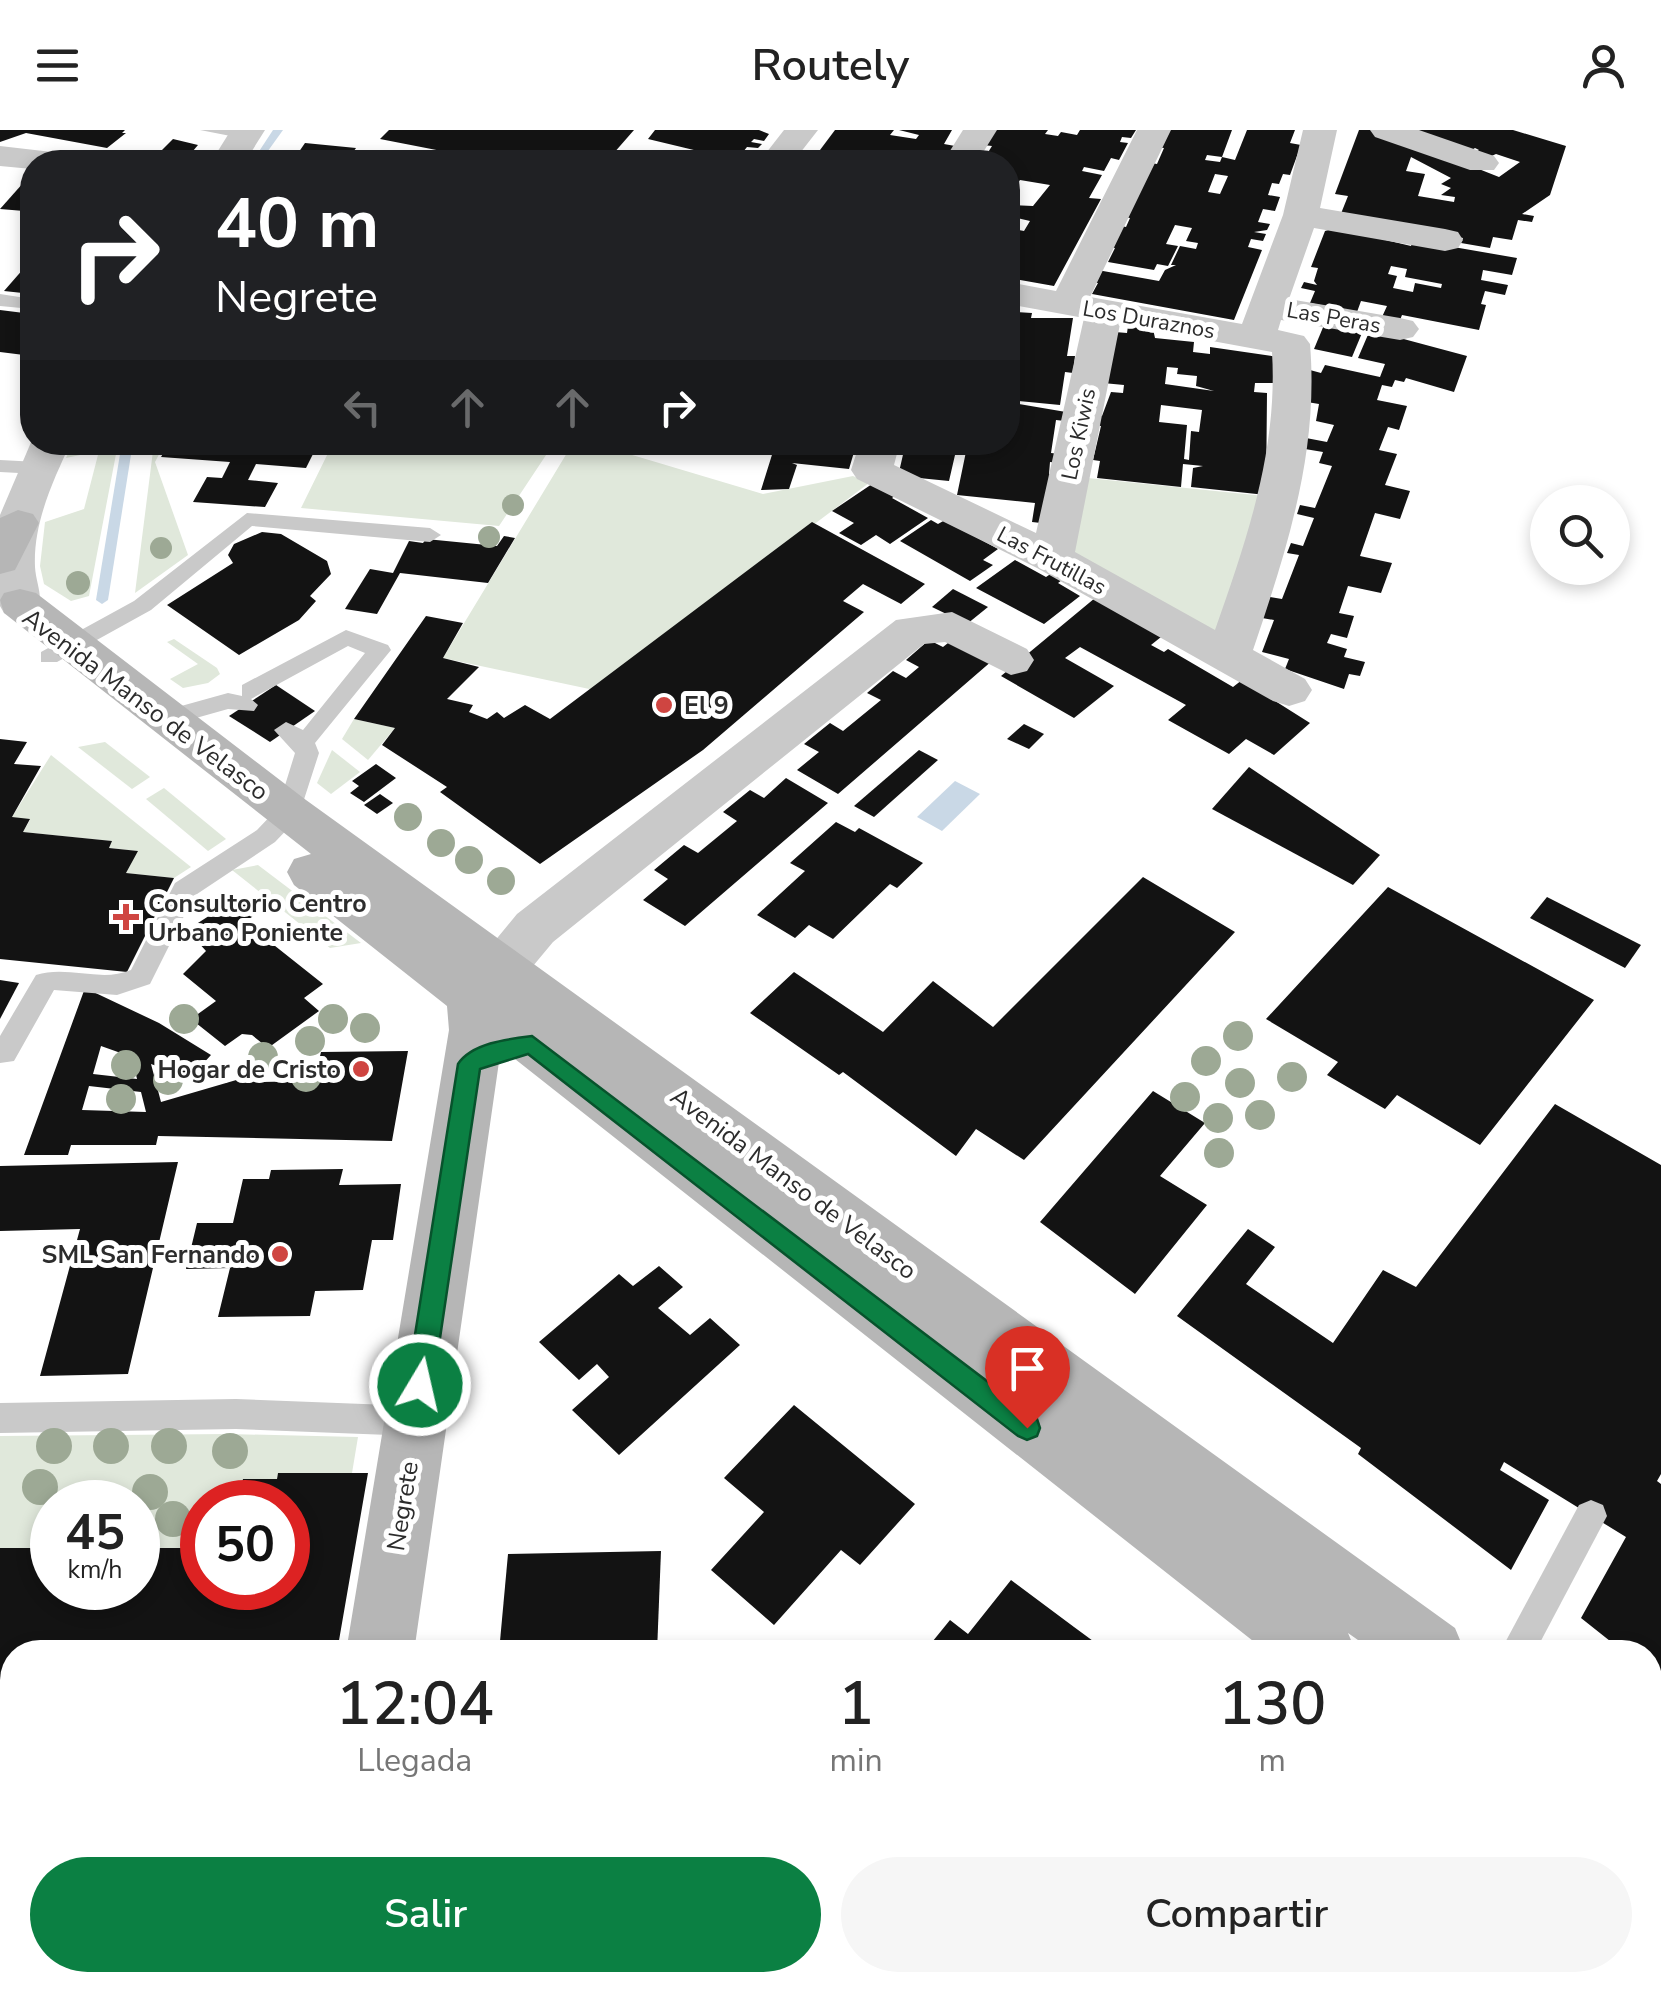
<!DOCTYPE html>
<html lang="es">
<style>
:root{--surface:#fff;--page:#f6f6f6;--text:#222;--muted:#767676;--accent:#0b8043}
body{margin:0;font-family:"Nunito Sans",sans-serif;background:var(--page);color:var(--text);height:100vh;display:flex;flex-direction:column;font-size:38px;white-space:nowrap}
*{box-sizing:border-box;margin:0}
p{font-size:32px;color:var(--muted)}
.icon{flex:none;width:55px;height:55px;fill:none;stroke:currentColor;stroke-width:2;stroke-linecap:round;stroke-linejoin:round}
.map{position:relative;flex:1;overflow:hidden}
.side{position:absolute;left:0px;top:1510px;width:1662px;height:352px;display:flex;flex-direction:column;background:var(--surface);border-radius:40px 40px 0 0;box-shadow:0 5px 15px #0003}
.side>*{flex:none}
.top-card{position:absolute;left:20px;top:20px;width:1000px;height:305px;border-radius:40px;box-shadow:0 5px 15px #0003;background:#202124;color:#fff;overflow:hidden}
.fabs{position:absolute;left:1530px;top:355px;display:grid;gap:20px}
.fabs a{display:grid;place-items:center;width:100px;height:100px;border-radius:50%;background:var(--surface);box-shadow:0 5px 15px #0003;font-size:50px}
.speed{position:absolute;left:30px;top:1350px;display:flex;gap:20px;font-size:50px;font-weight:700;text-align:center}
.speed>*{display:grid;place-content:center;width:130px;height:130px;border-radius:50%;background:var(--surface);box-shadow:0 5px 15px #0003;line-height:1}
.speed small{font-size:25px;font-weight:400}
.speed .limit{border:15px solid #d22;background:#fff;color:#111}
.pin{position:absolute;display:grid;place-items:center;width:85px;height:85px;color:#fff;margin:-102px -42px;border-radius:50% 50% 50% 0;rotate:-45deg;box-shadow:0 0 10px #0007}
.pin .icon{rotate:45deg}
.me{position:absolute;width:110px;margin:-55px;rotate:9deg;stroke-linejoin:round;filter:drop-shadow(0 0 8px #0008)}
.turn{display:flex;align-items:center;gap:35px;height:210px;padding:0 30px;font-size:45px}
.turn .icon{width:130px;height:130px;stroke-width:2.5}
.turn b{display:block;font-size:70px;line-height:85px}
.lanes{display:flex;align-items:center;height:95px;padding:0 30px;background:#0003;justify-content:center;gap:50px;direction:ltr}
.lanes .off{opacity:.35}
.eta{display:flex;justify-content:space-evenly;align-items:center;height:170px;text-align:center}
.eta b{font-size:60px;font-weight:600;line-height:70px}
.primary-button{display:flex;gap:20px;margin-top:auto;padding:20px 30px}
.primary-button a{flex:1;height:115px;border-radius:60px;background:var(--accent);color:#fff;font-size:40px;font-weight:600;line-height:115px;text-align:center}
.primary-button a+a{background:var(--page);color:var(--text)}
header{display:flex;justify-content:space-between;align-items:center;height:130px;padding:0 30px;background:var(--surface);font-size:45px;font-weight:600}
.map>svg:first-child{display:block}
</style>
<header><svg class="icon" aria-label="menu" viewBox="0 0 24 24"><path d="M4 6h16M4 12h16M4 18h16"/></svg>Routely<svg class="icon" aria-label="person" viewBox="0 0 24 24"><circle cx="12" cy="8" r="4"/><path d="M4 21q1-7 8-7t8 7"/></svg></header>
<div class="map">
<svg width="1661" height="1862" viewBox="0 0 1661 1862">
<rect width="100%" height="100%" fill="#fff"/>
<!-- green -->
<g fill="#e0e8db">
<path d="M73 313H100L116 324 89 466 71 471 44 454 40 436 45 392 84 379 99 321 66 328Z"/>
<path d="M154 313H165L155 332 188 425 135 463Z"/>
<path d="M333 313V312L554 313 499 396 301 378Z"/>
<path d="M573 313H592L763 364 853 346 869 353 594 560 443 528Z"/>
<path d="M1078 347 1275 367 1217 507 1074 431Z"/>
<path d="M174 509 217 538 220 544 208 553 183 558 170 549 198 534 167 512Z"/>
<path d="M354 589 395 598 368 630 342 609Z"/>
<path d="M105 612 150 647 132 659 78 617Z"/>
<path d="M332 620 360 642 331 664 317 653Z"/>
<path d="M51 625 191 737 174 748 126 743 137 721 109 718 111 711 23 702 30 690 12 687Z"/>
<path d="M164 658 226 709 208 721 146 669Z"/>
<path d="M258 735 361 813 330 818 232 740Z"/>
<path d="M229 1304 358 1307 352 1343H278L277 1349H244L238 1372H202V1418H138V1372H52V1418H0V1306Z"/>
</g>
<!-- water -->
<path fill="#c9d8e6" d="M955 651 980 664 942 701 917 687Z"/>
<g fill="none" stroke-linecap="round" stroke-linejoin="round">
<!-- stream -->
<g fill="#c9d8e6" fill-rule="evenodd">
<path d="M273 0H283L260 32H252Z"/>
<path d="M122 312H133L108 470 102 474 96 470Z"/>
</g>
</g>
<!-- building -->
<g fill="#131313" fill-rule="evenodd">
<path d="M0 0H125L122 3H126L107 18 26 3 0 12Z"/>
<path d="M389 0H634L606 32H498L380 9Z"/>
<path d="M655 0H759L769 4 764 11 754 9 751 12 762 14 758 18 747 17 735 32H689L698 21 648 9Z"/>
<path d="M835 0H894L890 5 916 9 919 5 899 0H952L944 14 955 16 944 32H887L892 25 877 22 870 32H811Z"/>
<path d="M993 0H1048L1045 4 1058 6 1061 2 1077 5 1080 0H1136L1131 8 1122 7 1120 12 1128 13 1119 30 1111 28 1104 41 1084 37 1082 41 1102 45 1089 68 1101 69 1054 156 1014 149 1018 142 1008 140V114L1013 109 1008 108V98L1024 101 1030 91 1008 86V75L1033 76 1050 55 1020 50 1008 69V32H982L992 16 983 15Z"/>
<path d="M1165 0H1232L1222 27 1207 25 1205 30 1220 32 1222 27 1235 30 1247 0H1295L1290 13 1301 15 1290 45 1283 44 1279 54 1272 53 1268 65 1280 67 1275 81 1263 79 1258 92 1270 94 1267 100 1254 102 1266 104 1263 111 1251 109 1248 117 1262 120 1234 190 1092 164 1098 153 1087 152 1092 141H1103L1159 151 1165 140 1176 135H1171L1180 116 1196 119 1198 113 1186 111 1192 98 1175 95 1166 114 1178 116 1168 136 1157 134 1154 140 1108 132 1115 118 1106 116 1117 95 1126 97 1130 88 1119 86 1146 32 1157 34 1164 18 1156 17ZM1215 44 1228 46 1220 64 1208 62Z"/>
<path d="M1359 0H1380L1499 47 1520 32 1496 24 1487 28 1474 23 1479 20 1475 18 1470 21 1414 0H1513L1566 16 1550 65 1522 84 1534 86 1532 92 1518 90 1512 110 1493 107 1490 118 1461 113 1463 108 1340 86 1348 66 1335 64ZM1411 27 1451 48 1441 54 1451 58 1441 65 1455 67 1454 72 1418 66 1425 44 1406 41Z"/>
<path d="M173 9 198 15 187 28 157 25Z"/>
<path d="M305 13 356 18 346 32 294 29Z"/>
<path d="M358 23 385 26 379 32H350Z"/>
<path d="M24 52 32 53V72L24 81 0 79Z"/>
<path d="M1335 98 1411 116 1413 110 1517 128 1512 145 1483 140 1481 150 1508 155 1505 165 1485 161 1481 174 1486 175 1479 200 1402 185 1400 190 1382 187 1387 176 1361 171 1357 182 1310 173 1315 161 1301 158 1304 152 1317 155 1314 151 1318 138 1311 137 1325 101ZM1391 136 1407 139 1405 147 1442 154 1441 158 1415 153 1413 162 1393 158 1397 146 1388 144Z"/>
<path d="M32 129V164L4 161Z"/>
<path d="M1008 167 1018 168 1015 182 1032 183 1031 188H1073L1067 226H1075L1073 243 1065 242 1060 275 1008 270V241L1015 238 1014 229 1008 228Z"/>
<path d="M0 180 32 184V226L0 222Z"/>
<path d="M1324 195 1362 203 1352 227 1314 219Z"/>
<path d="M1128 196 1153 199 1155 208 1194 212 1193 222 1210 224V217L1278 227 1277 253H1255L1254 262 1267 263 1266 365 1191 357 1193 338 1203 336 1183 334 1181 357 1097 348 1100 331 1093 330 1101 296 1093 295 1095 285 1102 286 1111 262 1123 263 1124 255 1103 253 1115 202 1127 203ZM1167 237 1178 238 1177 244 1197 246 1196 256 1214 261 1165 254ZM1161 275 1202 280 1199 302 1191 301 1189 330 1184 329 1187 295 1159 292Z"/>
<path d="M1370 200 1467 226 1454 262 1406 248 1404 252 1395 250 1392 257 1382 255 1377 270 1407 276 1399 300 1388 297 1379 320 1397 324 1385 355 1410 361 1400 389 1375 383 1360 426 1392 433 1381 463 1348 456 1339 483 1354 486 1347 508 1331 504 1327 513 1347 519 1344 527 1365 532 1360 546 1349 544 1344 559 1285 539 1289 529 1262 522 1274 490 1262 488 1270 467 1282 469 1299 425 1287 423 1291 413 1303 416 1314 388 1297 384 1300 375 1315 378 1332 336 1319 333 1323 322 1305 319 1306 308 1327 312 1334 295 1316 291 1319 274 1307 272 1310 240 1321 243 1325 235 1380 247 1385 234 1358 228Z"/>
<path d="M1008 272 1066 282 1065 291 1056 290 1051 323 1060 324 1058 333 1050 332 1049 344 1057 345 1050 394 1032 392 1035 373 957 365 968 312H1008Z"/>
<path d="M170 312H319L306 338 256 334 248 350 278 353 265 377 193 372 207 347 222 348 230 332 161 327Z"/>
<path d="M776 312H857L849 339 792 333 797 335 789 359 761 360Z"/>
<path d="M892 312H958L949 351 909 347 899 342 905 316Z"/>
<path d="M875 352 897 364 892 368 928 388 890 414 876 405 861 415 839 403 854 393 832 381Z"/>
<path d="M931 390 938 394 945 390 998 419 983 430 993 435 970 451 900 411Z"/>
<path d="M812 392 925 454 901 474 863 454 843 471 864 482 703 620 540 734 440 662 447 657 382 615 395 598 354 589 426 486 463 493 443 528 479 537 447 569 473 575 469 582 487 589 497 582 504 588 525 575 550 589Z"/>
<path d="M262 402 281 404 327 431 331 444 310 466 316 471 299 490 239 525 167 475 233 433 228 425 234 414Z"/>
<path d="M504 406 515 408 488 453 400 443 377 484 345 479 370 439 393 443 409 411 423 413 426 409 497 416Z"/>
<path d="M1015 430 1046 447 1055 441 1066 447 1058 453 1080 466 1044 494 976 458Z"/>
<path d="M953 459 988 477 967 494 932 477Z"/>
<path d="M1095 468 1161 507 1151 515 1164 522 1168 519 1233 557 1242 550 1310 593 1274 625 1246 609 1229 624 1168 590 1186 575 1080 517 1065 528 1114 556 1074 588 1001 546Z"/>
<path d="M953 509 993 530 838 664 797 640 819 622 804 614 830 593 843 601 881 570 867 563 893 541 906 548 919 537 906 530 929 510 943 517Z"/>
<path d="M276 555 315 581 270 612 229 586Z"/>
<path d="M1024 594 1044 604 1029 619 1007 609Z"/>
<path d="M0 609 27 612 14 634 41 636 12 687 30 689 23 702 112 711 109 718 138 721 126 743 174 748 127 842 0 829Z"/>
<path d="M919 620 938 630 874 687 854 676Z"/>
<path d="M376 634 396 648 364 672 350 663 359 656 352 651Z"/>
<path d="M1249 637 1380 725 1353 755 1212 679Z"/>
<path d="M786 648 828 673 685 796 643 770 668 749 654 740 684 715 698 723 737 691 723 682 750 660 764 668Z"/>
<path d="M380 664 393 673 377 684 364 675Z"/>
<path d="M836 692 855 702 859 698 923 733 897 758 890 754 833 809 809 795 795 808 757 785 805 741 790 733Z"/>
<path d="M1143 747 1235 802 1024 1030 976 999 956 1026 843 942 839 945 750 883 794 842 883 902 933 851 993 897Z"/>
<path d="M1388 757 1594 870 1480 1015 1397 965 1385 979 1327 945 1338 932 1266 889Z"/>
<path d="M240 766 260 781 245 792 323 854 304 868 319 881 268 918 252 905 242 904 225 916 191 889 216 871 183 844 206 821 187 800Z"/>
<path d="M1547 767 1641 815 1625 838 1530 788Z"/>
<path d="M0 850 19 853 0 889Z"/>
<path d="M85 858 159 893 211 925 190 948 151 934 161 972 250 946 261 952 314 951 321 922 408 921 392 1011 158 1006 156 1015H71L68 1025H24ZM101 916 132 927 137 949 93 944ZM89 956 141 962 146 982 82 980Z"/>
<path d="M1153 961 1205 993 1160 1046 1207 1075 1135 1164 1040 1092Z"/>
<path d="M1555 974 1661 1035V1344L1657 1351 1661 1354V1549L1650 1541V1522H1604L1610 1511 1581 1488 1626 1407 1504 1332 1500 1340 1549 1370 1511 1440 1358 1324 1361 1318 1177 1186 1248 1099 1275 1117 1246 1154 1333 1213 1383 1140 1416 1157Z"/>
<path d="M178 1032 128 1244 40 1246 80 1099 0 1101V1036Z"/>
<path d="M343 1039 339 1055 401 1054 393 1110H372L363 1160 315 1161 310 1186 218 1187 230 1138 186 1139 197 1093H233L243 1049H269L271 1040Z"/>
<path d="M659 1136 683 1157 658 1178 690 1205 710 1188 740 1215 619 1325 572 1280 609 1247 597 1234 579 1250 539 1212 619 1144 633 1156Z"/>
<path d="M794 1275 915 1374 860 1435 841 1420 774 1495 711 1440 764 1382 724 1348Z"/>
<path d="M278 1343H368L337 1522H12V1661H0V1418H52V1458H138V1418H202V1458H288V1372H238L243 1349H277Z"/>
<path d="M661 1421 657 1522H499L508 1424Z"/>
<path d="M1011 1450 1074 1497 1108 1522H924L950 1490 968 1504Z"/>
<path d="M469 1850H712L711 1862H468Z"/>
<path d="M744 1850H920L911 1862H757Z"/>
<path d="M1180 1850H1340L1332 1862H1194Z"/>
<path d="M1514 1850H1605L1622 1862H1508Z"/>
</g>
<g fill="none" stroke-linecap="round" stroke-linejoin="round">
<!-- service -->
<g fill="#c9c9c9" fill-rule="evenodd">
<path d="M200 0H250L254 4 246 9Z"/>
<path d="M0 164 32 169V179L0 176Z"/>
<path d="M0 330 38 332 48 338 38 344 0 342Z"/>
<path d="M247 383 430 398 441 405 430 412 252 396 151 480 57 532H41V522L134 471Z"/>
<path d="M346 500 388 515 391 520 315 613 319 623 298 688 275 712 194 766 150 854 117 865 54 860 14 931 0 933V906L36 845C68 835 101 853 131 840L175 753 257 700 278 678 295 623 274 600 286 592 303 600 365 523 348 516 251 569 258 575 254 581 228 579 164 597 156 595 152 589 156 583 228 563 242 566V555Z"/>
<path d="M236 1269 415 1276 426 1281 431 1291 426 1301 415 1306 236 1299 0 1303V1273Z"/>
<path d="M1591 1370 1603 1375 1607 1386 1535 1522H1500L1579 1375Z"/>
</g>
<!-- minor -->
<g fill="#c9c9c9" fill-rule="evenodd">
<path d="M784 0H818L793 32H759Z"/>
<path d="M963 0H997L977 32H943Z"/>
<path d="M1137 0H1171L1090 167 1242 194 1283 85 1303 0H1337L1320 78 1445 99 1458 102 1463 110 1458 118 1445 121 1314 98 1289 169 1400 188 1413 191 1419 199 1413 207 1400 210 1281 190 1278 200 1304 206 1310 214C1319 322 1287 419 1253 520L1305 549 1312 560 1305 571 1289 576 1273 571 1037 438 857 349 851 340 860 312H900L894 335 1036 403 1084 188 1008 174V152L1056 161ZM1120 194 1272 222C1278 320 1247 409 1215 500L1075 422Z"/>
<path d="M1370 0H1419L1494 26 1499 33 1494 40H1470L1375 7Z"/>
<path d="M0 16 78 25 83 32H32V39L0 36Z"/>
<path d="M952 482 1027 519 1034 530 1027 541 1011 545 945 512 924 514 553 812 493 884 474 890 455 884 447 869 517 784 896 490Z"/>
</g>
<!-- tertiary -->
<g fill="#c9c9c9" fill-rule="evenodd">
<path d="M231 0H265L245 32H211Z"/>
<path d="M32 310 71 312C53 351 33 393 35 437 36 454 45 469 36 483L20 487 4 483 0 476V385Z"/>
</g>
<!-- secondary -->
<g fill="#b6b6b6" fill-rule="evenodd">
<path d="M18 380 33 384 39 393 15 440 0 444V388Z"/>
<path d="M20 459 36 463 306 670 1455 1498 1465 1522H1375L1348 1503 1356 1522H1267L501 918 414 1522H346L449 900 447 876 294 755 287 742 294 729 311 724 4 483 0 470 4 463Z"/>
<path d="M1650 1650 1661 1654V1730L1650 1726Z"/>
<path d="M1650 1736 1661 1740V1820L1650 1815Z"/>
<path d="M292 1850H368L366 1862H290Z"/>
</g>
</g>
<!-- trees -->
<g fill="#9da995">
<circle cx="513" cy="375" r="11"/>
<circle cx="489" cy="407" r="11"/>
<circle cx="161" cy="418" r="11"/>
<circle cx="78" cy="453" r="12"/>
<circle cx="408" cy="687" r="14"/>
<circle cx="441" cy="713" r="14"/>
<circle cx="469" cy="730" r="14"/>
<circle cx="501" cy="751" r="14"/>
<circle cx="184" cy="889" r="15"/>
<circle cx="333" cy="889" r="15"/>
<circle cx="365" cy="898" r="15"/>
<circle cx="1238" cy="906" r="15"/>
<circle cx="310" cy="911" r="15"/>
<circle cx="263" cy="927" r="15"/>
<circle cx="1206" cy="931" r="15"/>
<circle cx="126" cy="935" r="15"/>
<circle cx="306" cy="947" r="15"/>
<circle cx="1292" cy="947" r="15"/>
<circle cx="168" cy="950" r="15"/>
<circle cx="1240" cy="953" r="15"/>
<circle cx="1185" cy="967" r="15"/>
<circle cx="121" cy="969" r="15"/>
<circle cx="1260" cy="985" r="15"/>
<circle cx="1218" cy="988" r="15"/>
<circle cx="1219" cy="1023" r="15"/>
<circle cx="54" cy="1316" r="18"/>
<circle cx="111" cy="1316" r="18"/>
<circle cx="169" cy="1316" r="18"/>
<circle cx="230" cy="1321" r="18"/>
<circle cx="40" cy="1357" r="18"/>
<circle cx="150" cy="1362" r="18"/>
<circle cx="173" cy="1389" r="18"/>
</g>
<!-- route -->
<path fill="#0b8043" stroke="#07532c" stroke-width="2.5" d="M532 906 1037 1289 1040 1298 1037 1306 1027 1310 1018 1306 528 924 480 939 433 1255 429 1263H411L407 1255 458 934C472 913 508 909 532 906Z"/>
<!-- markers -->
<g fill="#cf4541" stroke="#fff" stroke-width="4">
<circle cx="664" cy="575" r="10"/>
<path d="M121 772h10v10h10v10h-10v10h-10v-10h-10v-10h10z"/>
<circle cx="361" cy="939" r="10"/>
<circle cx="280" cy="1124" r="10"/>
</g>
<g text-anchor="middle" stroke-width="10" stroke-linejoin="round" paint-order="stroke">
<!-- far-street labels -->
<g font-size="22" fill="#2c2c2c" stroke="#fff">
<text transform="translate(1334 187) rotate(10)" y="8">Las Peras</text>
<text transform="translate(1149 189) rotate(10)" y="8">Los Duraznos</text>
<text transform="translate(1078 304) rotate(-78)" y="8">Los Kiwis</text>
<text transform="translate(1052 430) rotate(28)" y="8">Las Frutillas</text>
</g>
<!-- street labels -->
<g font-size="25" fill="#2c2c2c" stroke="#fff">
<text transform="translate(146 574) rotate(37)" y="9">Avenida Manso de Velasco</text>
<text transform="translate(794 1053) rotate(37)" y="9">Avenida Manso de Velasco</text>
<text transform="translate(402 1376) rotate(-81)" y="9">Negrete</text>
</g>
<!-- poi labels -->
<g font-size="25" font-weight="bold" fill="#2c2c2c" stroke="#fff" text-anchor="start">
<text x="684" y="584">El 9</text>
<text x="148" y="782">Consultorio Centro<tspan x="148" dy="29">Urbano Poniente</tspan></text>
<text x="341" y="948" text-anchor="end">Hogar de Cristo</text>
<text x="260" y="1133" text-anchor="end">SML San Fernando</text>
</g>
</g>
</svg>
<div class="fabs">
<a><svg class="icon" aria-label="search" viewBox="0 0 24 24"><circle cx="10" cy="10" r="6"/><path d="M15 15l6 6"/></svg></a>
</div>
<div class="speed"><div>45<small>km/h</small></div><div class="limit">50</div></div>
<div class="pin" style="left:1027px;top:1298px;background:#d93025"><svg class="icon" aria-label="arrive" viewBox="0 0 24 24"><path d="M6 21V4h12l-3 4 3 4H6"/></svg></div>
<svg class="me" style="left:420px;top:1255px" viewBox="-20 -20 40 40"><circle r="17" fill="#0b8043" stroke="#fff" stroke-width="3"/><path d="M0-11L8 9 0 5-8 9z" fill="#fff"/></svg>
<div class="top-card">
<div class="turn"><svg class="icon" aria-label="right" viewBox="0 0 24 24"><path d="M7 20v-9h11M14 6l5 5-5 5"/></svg><div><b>40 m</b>Negrete</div></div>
<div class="lanes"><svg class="icon off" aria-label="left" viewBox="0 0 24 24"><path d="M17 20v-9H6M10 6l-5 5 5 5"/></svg><svg class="icon off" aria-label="ahead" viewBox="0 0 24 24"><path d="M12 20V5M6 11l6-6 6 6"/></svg><svg class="icon off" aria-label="ahead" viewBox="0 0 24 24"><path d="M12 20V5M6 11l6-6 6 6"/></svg><svg class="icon" aria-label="right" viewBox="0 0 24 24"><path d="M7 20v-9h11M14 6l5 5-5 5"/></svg></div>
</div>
<section class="side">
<div class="eta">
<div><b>12:04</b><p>Llegada</p></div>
<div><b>1</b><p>min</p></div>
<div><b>130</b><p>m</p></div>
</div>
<div class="primary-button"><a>Salir</a><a>Compartir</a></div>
</section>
</div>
